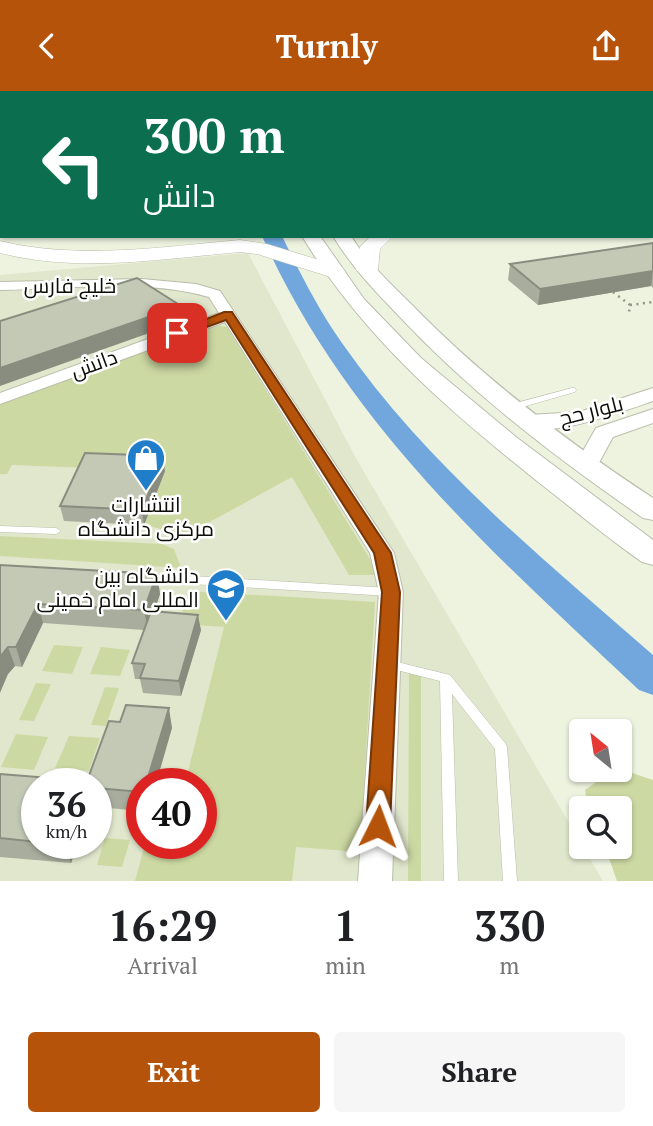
<!DOCTYPE html>
<meta charset="utf-8">
<style>
:root{--surface:#fff;--page:#f6f6f6;--text:#202124;--muted:#757577;--accent:#b45309}
body{margin:0;font-family:"PT Serif",Cairo,serif;background:var(--page);color:var(--text);height:100vh;display:flex;flex-direction:column;font-size:26px;white-space:nowrap}
*{box-sizing:border-box;margin:0}
p{font-size:23px;color:var(--muted)}
.icon{flex:none;width:38px;height:38px;fill:none;stroke:currentColor;stroke-width:2;stroke-linecap:round;stroke-linejoin:round}
.map{position:relative;height:790px;overflow:hidden}
.drawer{display:flex;flex-direction:column;background:var(--surface);flex:1}
.drawer>*{flex:none}
.banner{position:absolute;left:0px;top:0px;width:654px;height:147px;box-shadow:0 2px 5px #0004;background:#0b6e4f;color:#fff;overflow:hidden}
.needle{width:46px;rotate:330deg}
.buttons{position:absolute;left:569px;top:628px;display:grid;gap:14px}
.buttons a{display:grid;place-items:center;width:63px;height:63px;border-radius:7px;background:var(--surface);box-shadow:0 2px 5px #0004;font-size:35px}
.speed{position:absolute;left:21px;top:677px;display:flex;gap:14px;font-size:35px;font-weight:700;text-align:center}
.speed>*{display:grid;place-content:center;width:91px;height:91px;border-radius:50%;background:var(--surface);box-shadow:0 2px 5px #0004;line-height:1}
.speed small{font-size:18px;font-weight:400}
.speed .limit{border:10px solid #d22;background:#fff;color:#111}
.pin{position:absolute;display:grid;place-items:center;width:60px;height:60px;color:#fff;margin:-30px;border-radius:14px;box-shadow:0 4px 10px #0006}
.me{position:absolute;width:77px;margin:-38px;rotate:3deg;stroke-linejoin:round;filter:drop-shadow(0 0 5px #0008)}
.turn{display:flex;align-items:center;gap:24px;height:147px;padding:0 28px;font-size:32px}
.turn .icon{width:91px;height:91px;stroke-width:2.5}
.turn b{display:block;font-size:49px;line-height:60px}
.eta{display:flex;justify-content:space-evenly;align-items:center;height:119px;text-align:center}
.eta b{font-size:42px;font-weight:700;line-height:49px}
.action{display:flex;gap:14px;margin-top:auto;padding:14px 28px}
.action a{flex:1;height:80px;border-radius:7px;background:var(--accent);color:#fff;font-size:28px;font-weight:700;line-height:80px;text-align:center}
.action a+a{background:var(--page);color:var(--text)}
header{display:flex;justify-content:space-between;align-items:center;height:91px;padding:0 28px;background:var(--accent);color:#fff;font-size:32px;font-weight:700}
.map>svg:first-child{display:block}
</style>
<header><svg class="icon" aria-label="back" viewBox="0 0 24 24"><path d="M15 5l-7 7 7 7"/></svg>Turnly<svg class="icon" aria-label="share" viewBox="0 0 24 24"><path d="M12 15V3M7 8l5-5 5 5M5 13v7h14v-7"/></svg></header>
<div class="map">
<svg width="653" height="790" viewBox="0 0 653 790">
<rect width="100%" height="100%" fill="#eef3e0"/>
<!-- built -->
<path fill="#e1e7cc" fill-rule="evenodd" d="M248 162 357 369 603 790H0V184ZM37 693H96V752H37ZM142 693H201V752H142Z"/>
<!-- green -->
<g fill="#cdd9a3">
<path d="M207 233 227 236 370 468 375 484H349L292 386 186 444 144 434 164 380 12 374 7 383H0V310Z"/>
<path d="M0 445 162 453 174 458 181 477 0 465Z"/>
<path d="M189 500 375 511 360 761 296 756 292 790H135L145 753 201 752V693H185L224 536 179 533Z"/>
<path d="M54 554 83 556 72 583 42 580Z"/>
<path d="M101 556 130 559 120 585 90 583Z"/>
<path d="M409 582 421 585V790H408Z"/>
<path d="M36 592 51 593 34 630 19 629Z"/>
<path d="M105 596 119 597 106 635 91 634Z"/>
<path d="M16 643 48 646 34 679 1 676Z"/>
<path d="M69 645 100 647 89 680 55 677Z"/>
<path d="M620 678 653 689V790H617L605 756H620V718L588 717 585 699 613 679Z"/>
<path d="M105 747 130 749 122 776 97 774Z"/>
</g>
<g fill="none" stroke-linecap="round" stroke-linejoin="round">
<!-- river -->
<g fill="#71a7dd" fill-rule="evenodd">
<path d="M223 0H235L222 2Z"/>
<path d="M262 145H282C300 182 318 218 342 252 426 373 543 468 653 564V604L639 599C492 461 346 333 262 145Z"/>
</g>
<!-- service casing -->
<g stroke="#babeab" stroke-width="1">
<g id="service">
<path d="M572 297H575L576 299 575 301 526 315 521 323H518L514 321 520 311Z"/>
<path d="M0 435 56 437 61 440 56 443 0 441Z"/>
<path d="M192 485 389 497 393 498 394 501 393 504 389 505 192 493 188 491 187 489 188 487Z"/>
<path d="M389 569 450 584 505 652 507 656 517 790H503L495 658 452 603 458 790H444L440 590 385 576 383 573 385 570Z"/>
</g>
</g>
<!-- tertiary casing -->
<g stroke="#babeab" stroke-width="2">
<path id="tertiary" d="M142 188 196 193 220 200 394 462 403 501 392 790H358L379 501 370 462 225 231 0 313V302L219 222 209 206C143 187 68 198 0 199V191Z"/>
</g>
<!-- secondary casing -->
<g stroke="#babeab" stroke-width="2">
<g id="secondary">
<path d="M653 297V310C630 318 534 354 518 331L529 324 579 321Z"/>
<path d="M653 318V332L613 346 595 379H579L575 374 596 337Z"/>
</g>
</g>
<!-- primary casing -->
<g stroke="#babeab" stroke-width="2">
<g id="primary">
<path d="M286 0H298L284 2Z"/>
<path d="M302 145H320L364 208 421 267 516 346 653 449V474L642 471C606 446 572 417 537 390 447 318 362 245 302 145Z"/>
<path d="M333 145H351C367 171 390 192 411 213 484 288 566 350 653 407V429L643 427C555 366 471 302 397 223 374 199 351 175 333 145Z"/>
</g>
</g>
<!-- motorway casing -->
<g stroke="#babeab" stroke-width="1">
<g id="motorway">
<path d="M255 0H271L254 2Z"/>
<path d="M324 0H339L340 2H325Z"/>
<path d="M2 48V58L0 59V49Z"/>
<rect x="0" y="93" width="2" height="10"/>
<path d="M371 145H393L380 158 378 179 367 185 356 179 360 156Z"/>
<path d="M240 149 267 153 342 176 345 181 334 187 257 163 240 161C161 168 78 182 0 162V150C78 169 161 156 240 149Z"/>
</g>
</g>
<!-- path -->
<g stroke="#929588" stroke-width="2.5" stroke-dasharray="2 4.5" stroke-linecap="butt">
<path d="M613 201 630 214 629 221"/>
<path d="M630 214 653 211"/>
</g>
<!-- service -->
<use href="#service" fill="#fff" fill-rule="evenodd"/>
<!-- tertiary -->
<use href="#tertiary" fill="#fff" fill-rule="evenodd"/>
<!-- secondary -->
<use href="#secondary" fill="#fff" fill-rule="evenodd"/>
<!-- primary -->
<use href="#primary" fill="#fff" fill-rule="evenodd"/>
<!-- motorway -->
<use href="#motorway" fill="#fff" fill-rule="evenodd"/>
</g>
<!-- wall -->
<g fill="#a9ad9d">
<path d="M653 152V197L651 195 538 214 508 189 510 173Z"/>
<path d="M165 380 144 434 64 430 60 415Z"/>
<path d="M0 474 157 483 160 503 154 520 201 539 181 605 143 602 140 588H135L132 572 144 539 43 532 22 576 15 575 8 583Z"/>
<path d="M172 637 142 693V720L96 716V693H37V752H78L71 772 0 766V683L87 690Z"/>
</g>
<!-- shaded-wall -->
<g fill="#898d7f">
<path d="M653 180 651 195 538 214 540 198Z"/>
<path d="M181 215 183 230 0 295V277Z"/>
<path d="M163 365 165 380 144 434 142 419Z"/>
<path d="M157 483 160 503 148 539 144 519Z"/>
<path d="M38 513 43 532 22 576 16 556Z"/>
<path d="M198 524 201 539 181 605 179 590Z"/>
<path d="M8 556 15 575 8 583 0 602V566Z"/>
<path d="M169 617 172 637 156 693H146Z"/>
<path d="M78 752 71 772 65 753Z"/>
</g>
<!-- building -->
<g fill="#c4c9b6" stroke="#898d7f" stroke-width="2">
<path d="M653 152V180L540 198 510 173Z"/>
<path d="M137 187 181 215 0 277V230Z"/>
<path d="M85 362 163 365 142 419 60 415Z"/>
<path d="M0 474 157 483 144 519 38 513 16 556H8L0 566Z"/>
<path d="M151 520 198 524 179 590 140 587 145 573 132 572Z"/>
<path d="M126 614 169 617 146 693H142V701L96 697V693H37V751L0 747V683L87 690 109 630 120 631Z"/>
</g>
<!-- route -->
<path fill="#b45309" stroke="#753606" stroke-width="2" d="M224 221H232L391 462 400 501 390 735 387 743 378 746 370 743 366 735 382 501 374 462 226 229 182 245 171 242Z"/>
<!-- icons -->
<defs>
<g id="shop-pin" transform="scale(2.0125)"><path d="M0 17L-7.5 6A9.5 9.5 0 1 1 7.5 6Z" fill="#207dc9" stroke="#fff"/><path d="M-5-2.5h2.3a2.7 3.5 0 0 1 5.4 0H5L5.5 6h-11ZM-1.5-2.5h3a1.5 2.3 0 0 0-3 0Z" fill="#fff"/></g>
<g id="university-pin" transform="scale(2.0125)"><path d="M0 17L-7.5 6A9.5 9.5 0 1 1 7.5 6Z" fill="#207dc9" stroke="#fff"/><path d="M0-5L7-2L0 1L-7-2ZM-4 1L0 2.5L4 1V4Q0 6-4 4Z" fill="#fff"/></g>
</defs>
<g fill-rule="evenodd">
<use href="#shop-pin" x="146" y="367"/>
<use href="#university-pin" x="226" y="497"/>
</g>
<g text-anchor="middle" stroke-width="5" stroke-linejoin="round" paint-order="stroke">
<!-- street labels -->
<g font-size="21" fill="#0c0d07" stroke="#fff">
<text x="70" y="202">خلیج فارس</text>
<text transform="translate(94 273) rotate(-20)" y="7">دانش</text>
<text transform="translate(591 320) rotate(-14)" y="7">بلوار حج</text>
</g>
<!-- poi labels -->
<g font-size="21" fill="#0c0d07" stroke="#fff">
<text x="146" y="421">انتشارات<tspan x="146" dy="24">مرکزی دانشگاه</tspan></text>
<text x="199" y="492" text-anchor="end">دانشگاه بین<tspan x="199" dy="24">المللی امام خمینی</tspan></text>
</g>
</g>
</svg>
<div class="buttons">
<a><svg class="needle" viewBox="-14 -14 28 28"><path d="M0-13l5 13h-10z" fill="#e53935"/><path d="M0 13l5-13h-10z" fill="#757577"/></svg></a>
<a><svg class="icon" aria-label="search" viewBox="0 0 24 24"><circle cx="10" cy="10" r="6"/><path d="M15 15l6 6"/></svg></a>
</div>
<div class="speed"><div>36<small>km/h</small></div><div class="limit">40</div></div>
<div class="pin" style="left:177px;top:242px;background:#d93025"><svg class="icon" aria-label="arrive" viewBox="0 0 24 24"><path d="M6 21V4h12l-3 4 3 4H6"/></svg></div>
<svg class="me" style="left:378px;top:735px" viewBox="-20 -20 40 40"><path d="M0-17L14 15 0 8-14 15z" fill="#b45309" stroke="#fff" stroke-width="4"/></svg>
<div class="banner">
<div class="turn"><svg class="icon" aria-label="left" viewBox="0 0 24 24"><path d="M17 20v-9H6M10 6l-5 5 5 5"/></svg><div><b>300 m</b>دانش</div></div>
</div>
</div>
<section class="drawer">
<div class="eta">
<div><b>16:29</b><p>Arrival</p></div>
<div><b>1</b><p>min</p></div>
<div><b>330</b><p>m</p></div>
</div>
<div class="action"><a>Exit</a><a>Share</a></div>
</section>
